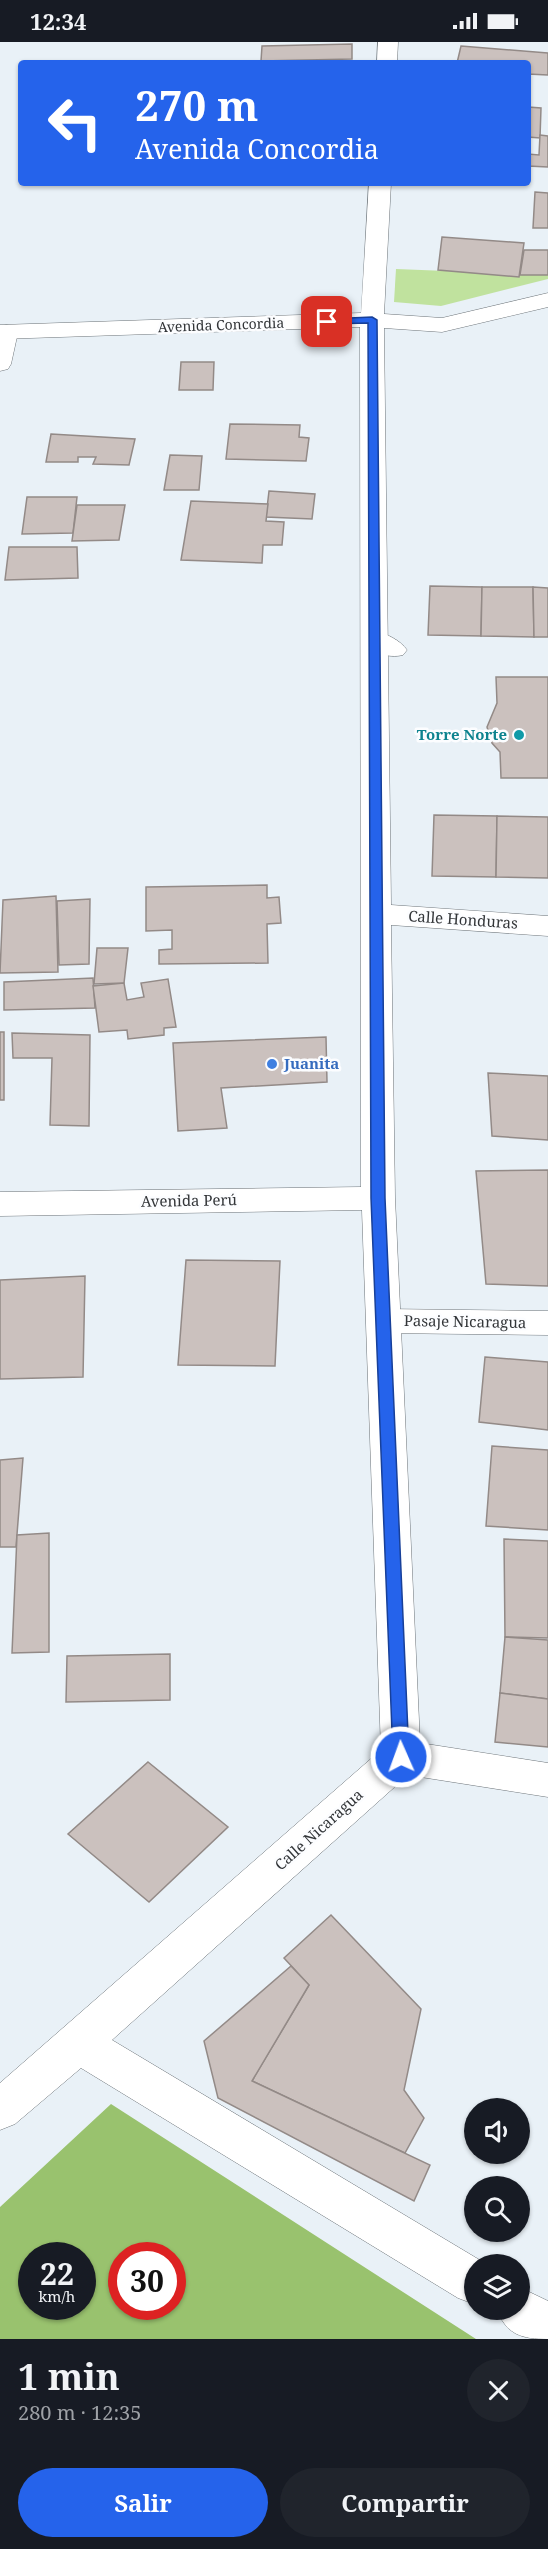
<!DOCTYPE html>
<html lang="es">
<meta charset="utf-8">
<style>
:root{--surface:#171b24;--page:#20242c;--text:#f1f3f6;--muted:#9ea1a6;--accent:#2563eb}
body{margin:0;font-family:"Noto Serif",serif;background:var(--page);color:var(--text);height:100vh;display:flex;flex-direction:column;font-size:22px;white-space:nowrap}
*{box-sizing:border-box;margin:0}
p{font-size:20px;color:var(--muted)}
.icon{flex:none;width:33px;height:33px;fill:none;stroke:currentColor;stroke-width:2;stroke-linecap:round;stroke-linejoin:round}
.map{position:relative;height:2297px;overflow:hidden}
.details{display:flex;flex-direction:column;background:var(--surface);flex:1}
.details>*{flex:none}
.hud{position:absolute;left:18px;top:18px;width:513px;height:126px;border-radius:6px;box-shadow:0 2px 4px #0004;background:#2563eb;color:#fff;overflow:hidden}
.tools{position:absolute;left:464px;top:2056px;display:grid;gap:12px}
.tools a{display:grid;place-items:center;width:66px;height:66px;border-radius:50%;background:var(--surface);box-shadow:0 2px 4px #0004;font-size:30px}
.speed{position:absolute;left:18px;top:2200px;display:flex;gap:12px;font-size:30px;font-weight:700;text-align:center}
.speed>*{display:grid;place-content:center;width:78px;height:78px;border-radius:50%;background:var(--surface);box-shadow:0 2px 4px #0004;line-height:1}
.speed small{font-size:15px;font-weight:400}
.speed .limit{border:9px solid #d22;background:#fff;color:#111}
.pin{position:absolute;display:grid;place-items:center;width:51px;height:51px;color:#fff;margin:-26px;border-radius:12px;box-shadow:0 3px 9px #0006}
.me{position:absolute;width:66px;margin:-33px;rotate:358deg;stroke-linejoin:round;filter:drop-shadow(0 0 4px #0008)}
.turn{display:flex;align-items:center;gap:21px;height:126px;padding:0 18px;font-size:27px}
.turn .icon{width:78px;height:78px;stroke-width:2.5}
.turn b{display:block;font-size:42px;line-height:51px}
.round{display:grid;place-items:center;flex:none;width:63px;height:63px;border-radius:32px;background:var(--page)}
.head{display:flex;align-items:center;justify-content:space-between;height:102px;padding:0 18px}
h1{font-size:36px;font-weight:700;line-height:45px}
.action{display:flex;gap:12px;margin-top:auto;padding:12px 18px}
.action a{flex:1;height:69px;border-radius:36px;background:var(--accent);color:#fff;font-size:24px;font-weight:700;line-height:69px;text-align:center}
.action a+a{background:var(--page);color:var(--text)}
.status{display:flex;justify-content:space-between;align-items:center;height:42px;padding:0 30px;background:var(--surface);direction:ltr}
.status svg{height:16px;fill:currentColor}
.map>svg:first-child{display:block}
</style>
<div class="status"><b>12:34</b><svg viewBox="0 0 49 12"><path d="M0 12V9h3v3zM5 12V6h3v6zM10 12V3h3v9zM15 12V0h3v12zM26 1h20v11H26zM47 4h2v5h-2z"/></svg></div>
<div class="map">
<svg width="548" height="2297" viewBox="0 0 548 2297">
<rect width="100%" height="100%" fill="#e9f1f7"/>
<!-- green -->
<path fill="#c0e29e" d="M396 227 548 233V237L441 264 394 260Z"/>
<!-- forest -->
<path fill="#99c26e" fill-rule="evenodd" d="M111 2062 476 2297H0V2165ZM32 2214H82V2265H32ZM122 2214H172V2265H122Z"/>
<!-- building -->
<g fill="#cbc1be" stroke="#938a87" stroke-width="1.5">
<path d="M352 2V17L261 19 262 4Z"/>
<path d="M461 4 548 11V33L528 32V21H457Z"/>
<path d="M528 65 541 66 540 96 528 95Z"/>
<path d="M540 93 548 94V125L528 124V112L539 113Z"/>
<path d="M535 150 548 151V186H533Z"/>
<path d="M442 195 524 201 519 235 438 228Z"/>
<path d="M524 208H548V233H520Z"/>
<path d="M181 320H214L213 348H179Z"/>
<path d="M230 382 300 383 299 395 309 396 306 419 226 417Z"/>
<path d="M51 392 135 397 129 423 93 422 96 415H78V420H46Z"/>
<path d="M170 413 202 414 199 448H164Z"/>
<path d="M269 449 315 452 312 477 266 475Z"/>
<path d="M27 455H77L73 491 22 492Z"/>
<path d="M191 459 268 462 266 479 284 480 282 503H263L262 521 181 518Z"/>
<path d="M77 463H125L119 498 72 499Z"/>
<path d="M9 505H77L78 536 5 538Z"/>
<path d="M430 544 482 545 481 594 428 593Z"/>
<path d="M482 545H533L534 595 481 594Z"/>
<path d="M533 545 548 546V595H534Z"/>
<path d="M496 635H548V736H501L500 710 492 701 487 685 497 661Z"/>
<path d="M434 773 497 774 496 835 432 834Z"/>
<path d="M497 774 548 775V836L496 835Z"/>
<path d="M267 843V856L279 855 281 881 267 882 268 921 159 922V908L172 907V888L146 889V845Z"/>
<path d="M56 854 58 930 0 931 3 858Z"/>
<path d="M90 857 89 922 59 923 57 859Z"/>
<path d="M97 906H128L124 941 94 942Z"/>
<path d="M93 936 95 966 4 968V940Z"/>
<path d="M168 937 176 985 164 986V993L128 997 127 988 99 990 93 944 124 941 127 958 144 955 141 941Z"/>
<rect x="0" y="990" width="4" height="68"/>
<path d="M12 991 90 993 89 1084 50 1083 52 1016H13Z"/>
<path d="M326 995 327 1040 221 1046 227 1086 178 1089 173 1001Z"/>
<path d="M488 1031 548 1034V1098L492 1094Z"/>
<path d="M548 1128V1244L486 1242 476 1129Z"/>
<path d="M186 1218 280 1219 275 1324 178 1323Z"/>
<path d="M85 1234 83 1335 0 1337V1238Z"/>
<path d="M485 1315 548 1320V1388L479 1380Z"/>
<path d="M492 1404 548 1408V1488L486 1484Z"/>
<path d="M23 1416 16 1505H0V1418Z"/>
<path d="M49 1491V1610L12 1611 17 1493Z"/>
<path d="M504 1497 548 1499V1596L505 1595Z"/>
<path d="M505 1595 548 1598V1657L500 1651Z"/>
<path d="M170 1612V1658L66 1660 67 1614Z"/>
<path d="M500 1651 548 1657V1705L495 1700Z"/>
<path d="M148 1720 228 1785 149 1860 68 1792Z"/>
<path d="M331 1873 421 1967 404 2048 424 2076 405 2111 252 2039 309 1943 284 1916Z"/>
<path d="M291 1924 309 1943 252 2039 430 2123 414 2159 218 2056 204 1999Z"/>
</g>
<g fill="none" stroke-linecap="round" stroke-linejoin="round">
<!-- lane casing -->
<g stroke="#6d7479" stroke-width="1">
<g id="lane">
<path d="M7 283 15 285 18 290 11 322 8 327 0 329V285Z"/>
<path d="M375 589C387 592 400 598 407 608L403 613C388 617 371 610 362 597L366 592Z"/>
<path d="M383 1267 548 1269V1293L383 1291 371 1288 367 1279 371 1270Z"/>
</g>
</g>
<!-- street casing -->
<g stroke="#6d7479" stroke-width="1">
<g id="street">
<path d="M378 0H398L397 21H377Z"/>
<path d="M369 141H391L384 272 442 276 548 251V265L442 290 384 286 391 863 548 874V894L391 883 395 1156 420 1701 548 1721V1755L408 1733 112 1998 488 2223H474V2262L458 2256 81 2026 15 2082 0 2088V2041L381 1708 362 1168 0 1174V1150L361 1145 360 285 0 297V283L361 271Z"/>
<path d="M519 2245 548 2259V2297C522 2297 507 2293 497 2268H519Z"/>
</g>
</g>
<!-- lane -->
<use href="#lane" fill="#fff" fill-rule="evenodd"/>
<!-- street -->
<use href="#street" fill="#fff" fill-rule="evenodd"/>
</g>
<!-- route -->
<path fill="#2563eb" stroke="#184099" stroke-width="1.5" d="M372 275 377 278 385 1156 409 1715 407 1720 401 1722 395 1720 393 1715 371 1156 368 281 327 282 322 280 327 277Z"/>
<!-- markers -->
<circle fill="#0f9aa8" stroke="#fcfdff" stroke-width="2" cx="519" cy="693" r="6"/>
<circle fill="#3f7fe0" stroke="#fcfdff" stroke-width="2" cx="272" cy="1022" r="6"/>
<g text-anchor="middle" stroke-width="5" stroke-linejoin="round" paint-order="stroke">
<!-- far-street labels -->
<g font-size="14" fill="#323538" stroke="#fcfdff">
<text transform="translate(221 283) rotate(-2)" y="5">Avenida Concordia</text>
</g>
<!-- culture labels -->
<g font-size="15" font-weight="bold" fill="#0d838f" stroke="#fcfdff" text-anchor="end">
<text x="507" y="698">Torre Norte</text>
</g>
<!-- street labels -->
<g font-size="15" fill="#323538" stroke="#fcfdff">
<text transform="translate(463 878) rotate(4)" y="5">Calle Honduras</text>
<text transform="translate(189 1159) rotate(-1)" y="5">Avenida Perú</text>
<text transform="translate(465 1280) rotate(1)" y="5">Pasaje Nicaragua</text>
<text transform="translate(319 1788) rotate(-42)" y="5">Calle Nicaragua</text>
</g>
<!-- shop labels -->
<g font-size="15" font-weight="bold" fill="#366cbe" stroke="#fcfdff" text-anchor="start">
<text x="284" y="1027">Juanita</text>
</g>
</g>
</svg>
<div class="tools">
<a><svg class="icon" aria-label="sound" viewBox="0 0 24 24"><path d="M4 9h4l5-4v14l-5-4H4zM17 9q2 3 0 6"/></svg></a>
<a><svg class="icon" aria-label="search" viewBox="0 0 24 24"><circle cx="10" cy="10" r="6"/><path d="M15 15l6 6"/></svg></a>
<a><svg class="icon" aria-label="layers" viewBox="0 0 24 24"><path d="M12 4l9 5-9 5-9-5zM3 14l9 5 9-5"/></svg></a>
</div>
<div class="speed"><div>22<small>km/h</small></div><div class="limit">30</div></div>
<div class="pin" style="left:327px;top:280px;background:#d93025"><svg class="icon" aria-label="arrive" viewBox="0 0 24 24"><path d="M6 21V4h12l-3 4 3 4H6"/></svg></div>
<svg class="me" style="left:401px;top:1715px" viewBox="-20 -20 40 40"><circle r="17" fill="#2563eb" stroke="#fff" stroke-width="3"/><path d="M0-11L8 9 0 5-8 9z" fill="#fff"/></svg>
<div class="hud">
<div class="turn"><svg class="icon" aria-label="left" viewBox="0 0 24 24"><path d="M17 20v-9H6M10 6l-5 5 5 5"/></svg><div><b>270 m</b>Avenida Concordia</div></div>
</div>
</div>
<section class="details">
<div class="head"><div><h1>1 min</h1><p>280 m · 12:35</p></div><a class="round"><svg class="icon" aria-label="close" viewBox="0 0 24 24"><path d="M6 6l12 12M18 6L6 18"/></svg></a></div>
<div class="action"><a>Salir</a><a>Compartir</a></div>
</section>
